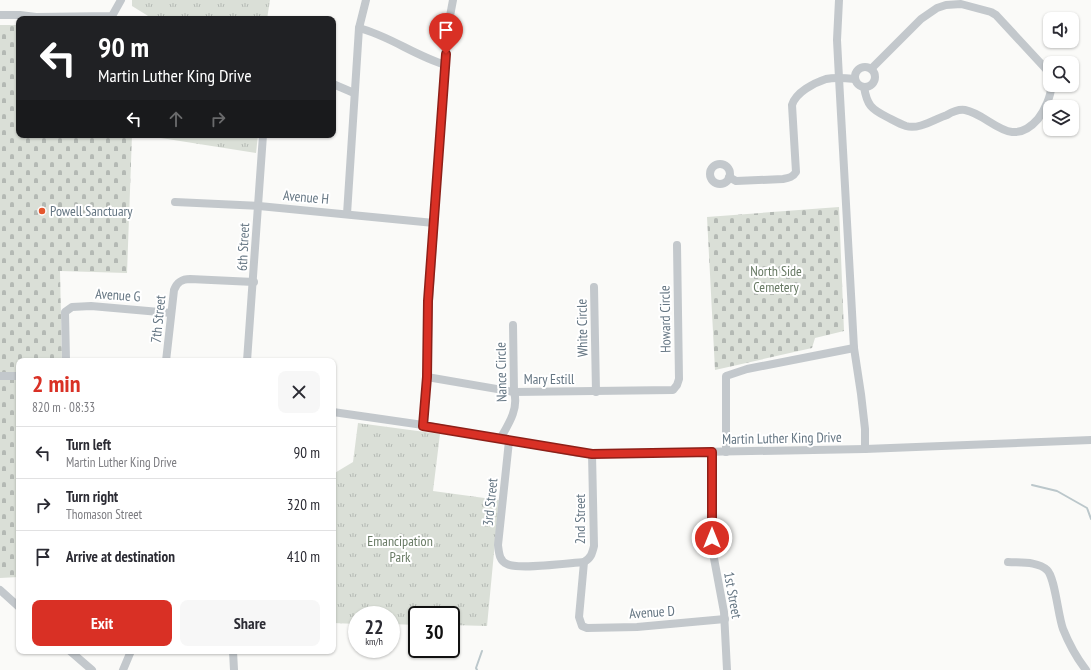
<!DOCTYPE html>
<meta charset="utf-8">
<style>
:root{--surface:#fff;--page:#f7f7f7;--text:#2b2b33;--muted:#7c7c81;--line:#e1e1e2;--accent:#d93025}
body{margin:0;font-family:"PT Sans Narrow",sans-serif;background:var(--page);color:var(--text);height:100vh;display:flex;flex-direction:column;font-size:15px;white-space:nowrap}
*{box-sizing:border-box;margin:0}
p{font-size:13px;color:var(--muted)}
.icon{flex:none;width:22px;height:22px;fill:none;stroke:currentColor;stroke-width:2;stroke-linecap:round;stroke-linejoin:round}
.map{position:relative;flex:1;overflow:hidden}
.drawer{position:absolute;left:16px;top:358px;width:320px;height:296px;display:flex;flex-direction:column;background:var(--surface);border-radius:8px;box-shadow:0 1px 3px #0004}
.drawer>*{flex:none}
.banner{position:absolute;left:16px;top:16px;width:320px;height:122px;border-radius:8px;box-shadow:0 1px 3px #0004;background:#202124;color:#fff;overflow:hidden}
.fabs{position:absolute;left:1043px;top:12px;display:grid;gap:8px}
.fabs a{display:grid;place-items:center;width:36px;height:36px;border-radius:8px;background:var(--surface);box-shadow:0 1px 3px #0004;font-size:20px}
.speed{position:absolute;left:348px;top:606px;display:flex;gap:8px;font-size:20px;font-weight:700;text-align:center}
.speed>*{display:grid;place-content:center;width:52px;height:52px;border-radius:50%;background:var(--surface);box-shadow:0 1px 3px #0004;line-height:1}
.speed small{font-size:10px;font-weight:400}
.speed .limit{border:2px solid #111;border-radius:6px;background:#fff;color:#111}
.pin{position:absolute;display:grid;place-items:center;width:34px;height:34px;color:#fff;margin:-41px -17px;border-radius:50% 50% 50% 0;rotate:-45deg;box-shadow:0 0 4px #0007}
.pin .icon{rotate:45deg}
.me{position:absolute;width:44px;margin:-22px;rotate:0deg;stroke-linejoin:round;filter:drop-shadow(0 0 3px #0008)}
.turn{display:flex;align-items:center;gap:14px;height:84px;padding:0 16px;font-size:18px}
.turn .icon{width:52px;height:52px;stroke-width:2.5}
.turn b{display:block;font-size:28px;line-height:34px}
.lanes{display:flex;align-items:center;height:38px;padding:0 16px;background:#0003;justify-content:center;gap:20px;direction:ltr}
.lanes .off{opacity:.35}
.round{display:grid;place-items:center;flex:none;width:42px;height:42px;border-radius:8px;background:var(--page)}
.head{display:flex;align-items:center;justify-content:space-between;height:68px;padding:0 16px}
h1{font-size:24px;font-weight:700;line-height:30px;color:var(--accent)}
.cta{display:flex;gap:8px;margin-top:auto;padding:8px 16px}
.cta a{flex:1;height:46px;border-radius:8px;background:var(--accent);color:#fff;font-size:16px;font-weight:700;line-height:46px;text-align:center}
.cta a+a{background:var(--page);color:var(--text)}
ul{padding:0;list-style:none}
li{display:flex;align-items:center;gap:12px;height:52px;padding:0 16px;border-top:1px solid var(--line)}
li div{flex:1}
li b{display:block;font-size:15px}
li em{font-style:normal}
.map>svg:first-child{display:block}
</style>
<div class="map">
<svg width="1091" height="670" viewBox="0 0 1091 670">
<defs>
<pattern id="grass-tufts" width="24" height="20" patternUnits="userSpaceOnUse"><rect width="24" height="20" fill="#dadfd7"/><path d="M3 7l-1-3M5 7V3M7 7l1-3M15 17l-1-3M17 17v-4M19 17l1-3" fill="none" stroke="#b4b9b4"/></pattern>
<pattern id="cemetery-stones" width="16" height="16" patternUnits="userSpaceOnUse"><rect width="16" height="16" fill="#dadfd7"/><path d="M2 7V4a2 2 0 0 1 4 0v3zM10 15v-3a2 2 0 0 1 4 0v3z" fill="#b4b9b4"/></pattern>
</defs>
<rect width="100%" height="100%" fill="#fafaf8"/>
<!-- grass -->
<g fill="url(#grass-tufts)">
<path d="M132 0H270L267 19H153L132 6Z"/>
<path d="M142 135H258L256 153Z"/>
<path d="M358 423 440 434 433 491 499 500 487 626 451 625V615H417V625L391 624V615H357V624L333 623V474L353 462Z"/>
</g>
<!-- cemetery -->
<g fill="url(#cemetery-stones)">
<path d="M0 25H19V135H132L127 273 60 271 62 361H19V577L0 578Z"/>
<path d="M839 207 844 331 815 338 812 348 715 370 707 217Z"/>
</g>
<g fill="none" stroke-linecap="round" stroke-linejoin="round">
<!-- stream -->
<g stroke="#bbc7cb" stroke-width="2">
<path d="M1032 485 1057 491 1087 508 1091 519"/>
<path d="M477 670 476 668 482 651"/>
</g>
<!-- minor -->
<g stroke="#c3c8cc" stroke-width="8">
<path d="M839 0 837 40 839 78 854 348 861 394 865 429V449"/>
<path d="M0 15H20L36 17 112 16 121 0"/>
<path d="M359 28C390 36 415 56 446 65"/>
<circle cx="865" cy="77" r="10"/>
<path d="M871 69 921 19 937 8 946 5 961 4 991 12 996 15 1046 69 1050 79"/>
<path d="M333 84 354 93"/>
<path d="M864 87C867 105 871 109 887 117 893 120 900 124 906 126 919 130 935 119 947 115 952 112 958 109 965 110 991 115 1010 151 1038 119 1044 111 1052 95 1051 85"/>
<circle cx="720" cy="174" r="10"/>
<path d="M729 177 736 181 783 179C789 178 793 177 796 172L792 105C796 92 814 83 826 79 835 77 846 78 855 79"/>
<path d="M175 202 259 206 434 223"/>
<path d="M347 214 359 28 366 0"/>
<path d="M594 287 596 392"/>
<path d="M66 361 65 312 72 307 91 306 171 313"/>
<path d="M166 361 174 290C177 282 182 279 190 279L254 282"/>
<path d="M247 361 263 135"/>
<path d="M0 376H19"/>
<path d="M427 377 514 392 673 390 677 385 679 379 677 245"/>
<path d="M333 412 423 425 579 453 592 454 865 449 1091 440"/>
<path d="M423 425 427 377 429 301 447 32 453 0"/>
<path d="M500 439C508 425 519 409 514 392L513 325"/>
<path d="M509 441 498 545C499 552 499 561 507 564 518 570 569 563 584 562"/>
<path d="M712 452 713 553 724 612 727 670"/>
<path d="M726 452V376L747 369 854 348"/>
<path d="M592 454 594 546C592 554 591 558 584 562L579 617 582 626 587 628 637 627 725 619"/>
<path d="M1008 562C1020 563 1037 561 1047 570 1055 577 1058 616 1063 629 1069 644 1076 657 1086 670"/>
<path d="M0 590 19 607"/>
<path d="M70 651 92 670"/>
<path d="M233 651 234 670"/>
<path d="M123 670 131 651"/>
</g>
</g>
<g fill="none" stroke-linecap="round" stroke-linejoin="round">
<!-- route casing -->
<g stroke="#8d1f18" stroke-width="10">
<path id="route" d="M446 54 428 301 427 377 423 426 592 454 712 452V538"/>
</g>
<!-- route -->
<use href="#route" stroke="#d93025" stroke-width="7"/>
</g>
<!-- markers -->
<circle fill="#e4572e" stroke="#fff" stroke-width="1.5" cx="42" cy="211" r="4"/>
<g text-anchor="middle" stroke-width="4" stroke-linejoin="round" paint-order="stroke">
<!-- street labels -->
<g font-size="14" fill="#657683" stroke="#fff">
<text transform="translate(306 197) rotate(5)" y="5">Avenue H</text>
<text transform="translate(243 247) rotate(-87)" y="5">6th Street</text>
<text transform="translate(118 295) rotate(4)" y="5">Avenue G</text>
<text transform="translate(158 319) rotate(-84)" y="5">7th Street</text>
<text transform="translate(665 319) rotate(-91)" y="5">Howard Circle</text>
<text transform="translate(582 328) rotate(-91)" y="5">White Circle</text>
<text transform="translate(501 372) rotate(-91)" y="5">Nance Circle</text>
<text x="549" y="384">Mary Estill</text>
<text transform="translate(782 438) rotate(-1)" y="5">Martin Luther King Drive</text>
<text transform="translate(490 502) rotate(-84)" y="5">3rd Street</text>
<text transform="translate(580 519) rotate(-90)" y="5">2nd Street</text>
<text transform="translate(733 595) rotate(80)" y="5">1st Street</text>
<text transform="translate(652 612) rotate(-4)" y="5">Avenue D</text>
</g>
<!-- poi labels -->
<g font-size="14" fill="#657683" stroke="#fff" text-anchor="start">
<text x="50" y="216">Powell Sanctuary</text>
</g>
<!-- park labels -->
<g font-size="14" fill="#687a64" stroke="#fff">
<text x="776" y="276">North Side<tspan x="776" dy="16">Cemetery</tspan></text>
<text x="400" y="546">Emancipation<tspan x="400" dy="16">Park</tspan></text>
</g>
</g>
</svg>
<div class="fabs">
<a><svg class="icon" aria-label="sound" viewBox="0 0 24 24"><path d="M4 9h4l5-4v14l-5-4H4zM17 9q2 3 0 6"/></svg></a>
<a><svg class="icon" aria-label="search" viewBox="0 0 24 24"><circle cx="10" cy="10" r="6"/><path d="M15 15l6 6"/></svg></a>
<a><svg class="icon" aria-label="layers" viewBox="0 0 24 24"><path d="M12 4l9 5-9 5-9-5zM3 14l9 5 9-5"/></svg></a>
</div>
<div class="speed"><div>22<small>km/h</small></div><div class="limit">30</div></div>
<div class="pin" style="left:446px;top:54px;background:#d93025"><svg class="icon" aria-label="arrive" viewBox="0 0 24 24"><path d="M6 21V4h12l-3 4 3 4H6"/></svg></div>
<svg class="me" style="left:712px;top:538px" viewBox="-20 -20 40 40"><circle r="17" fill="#d93025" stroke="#fff" stroke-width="3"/><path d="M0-11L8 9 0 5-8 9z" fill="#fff"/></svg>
<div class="banner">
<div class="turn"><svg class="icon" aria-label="left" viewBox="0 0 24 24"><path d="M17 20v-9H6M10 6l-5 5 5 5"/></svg><div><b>90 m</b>Martin Luther King Drive</div></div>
<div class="lanes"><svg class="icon" aria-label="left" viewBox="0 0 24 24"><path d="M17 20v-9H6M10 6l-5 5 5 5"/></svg><svg class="icon off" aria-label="ahead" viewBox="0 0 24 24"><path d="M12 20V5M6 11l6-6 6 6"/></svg><svg class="icon off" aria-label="right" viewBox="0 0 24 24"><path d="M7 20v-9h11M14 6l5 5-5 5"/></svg></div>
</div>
<section class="drawer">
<div class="head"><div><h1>2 min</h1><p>820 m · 08:33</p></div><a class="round"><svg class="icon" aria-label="close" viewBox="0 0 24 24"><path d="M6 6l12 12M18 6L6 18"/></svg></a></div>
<ul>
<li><svg class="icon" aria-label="left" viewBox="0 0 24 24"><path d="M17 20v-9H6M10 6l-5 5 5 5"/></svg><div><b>Turn left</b><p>Martin Luther King Drive</p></div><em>90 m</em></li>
<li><svg class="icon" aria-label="right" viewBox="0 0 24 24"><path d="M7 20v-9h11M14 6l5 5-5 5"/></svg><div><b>Turn right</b><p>Thomason Street</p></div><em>320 m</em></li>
<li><svg class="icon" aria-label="arrive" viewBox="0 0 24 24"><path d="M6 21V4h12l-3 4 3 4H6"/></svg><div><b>Arrive at destination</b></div><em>410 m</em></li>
</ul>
<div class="cta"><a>Exit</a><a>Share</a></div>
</section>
</div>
